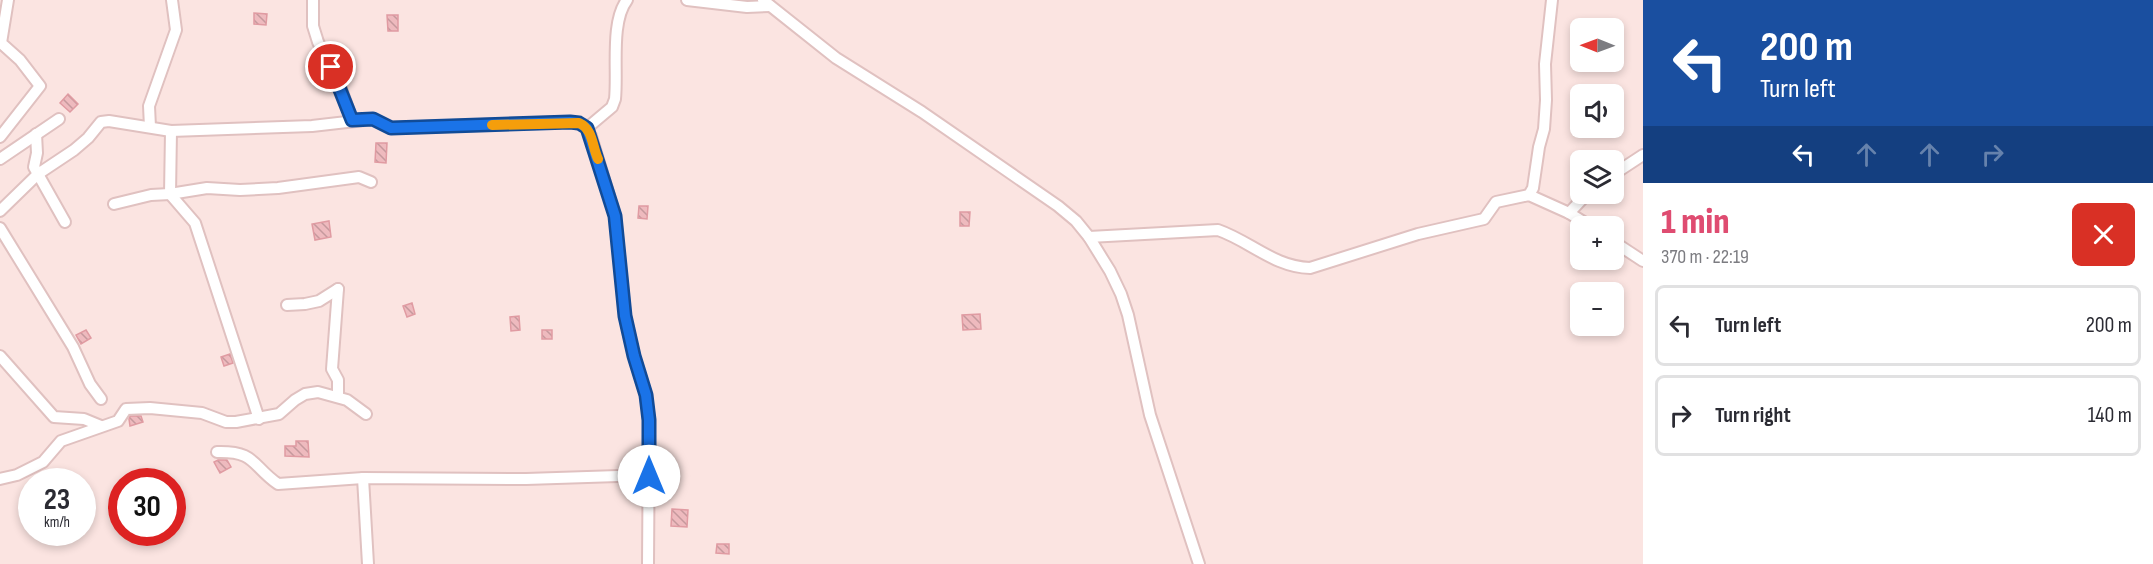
<!DOCTYPE html>
<meta charset="utf-8">
<style>
:root{--surface:#fff;--page:#f7f7f7;--text:#2b2b33;--muted:#7c7c81;--line:#e1e1e2;--accent:#df4c71}
body{margin:0;font-family:"Sofia Sans Condensed",sans-serif;background:var(--page);color:var(--text);height:100vh;display:flex;flex-direction:column;font-size:22px;white-space:nowrap}
*{box-sizing:border-box;margin:0}
p{font-size:20px;color:var(--muted)}
.icon{flex:none;width:33px;height:33px;fill:none;stroke:currentColor;stroke-width:2;stroke-linecap:round;stroke-linejoin:round}
.map{position:relative;flex:1;overflow:hidden}
.drawer{display:flex;flex-direction:column;background:var(--surface);width:510px}
.drawer>*{flex:none}
.guide{background:#1a4fa0;color:#fff;overflow:hidden}
.needle{width:39px;rotate:271deg}
.tools{position:absolute;left:1570px;top:18px;display:grid;gap:12px}
.tools a{display:grid;place-items:center;width:54px;height:54px;border-radius:9px;background:var(--surface);box-shadow:0 3px 9px #0003;font-size:30px}
.speed{position:absolute;left:18px;top:468px;display:flex;gap:12px;font-size:30px;font-weight:700;text-align:center}
.speed>*{display:grid;place-content:center;width:78px;height:78px;border-radius:50%;background:var(--surface);box-shadow:0 3px 9px #0003;line-height:1}
.speed small{font-size:15px;font-weight:400}
.speed .limit{border:9px solid #d22;background:#fff;color:#111}
.pin{position:absolute;display:grid;place-items:center;width:51px;height:51px;color:#fff;margin:-26px;border:3px solid #fff;border-radius:50%;box-shadow:0 2px 6px #0007}
.me{position:absolute;width:66px;margin:-33px;rotate:0deg;stroke-linejoin:round;filter:drop-shadow(0 0 4px #0008)}
.turn{display:flex;align-items:center;gap:21px;height:126px;padding:0 18px;font-size:27px}
.turn .icon{width:78px;height:78px;stroke-width:2.5}
.turn b{display:block;font-size:42px;line-height:51px}
.lanes{display:flex;align-items:center;height:57px;padding:0 18px;background:#0003;justify-content:center;gap:30px;direction:ltr}
.lanes .off{opacity:.35}
.round{display:grid;place-items:center;flex:none;width:63px;height:63px;border-radius:9px;background:var(--page)}
.headline{display:flex;align-items:center;justify-content:space-between;height:102px;padding:0 18px}
h1{font-size:36px;font-weight:800;line-height:45px;color:var(--accent)}
ul{padding:0;list-style:none}
li{display:flex;align-items:center;gap:18px;height:81px;margin:0 12px 9px;padding:0 6px;border:3px solid var(--line);border-radius:9px}
li div{flex:1}
li b{display:block;font-size:22px}
li em{font-style:normal}
main{display:flex;flex:1;min-height:0}
.map>svg:first-child{display:block}
</style>
<main>
<div class="map">
<svg width="1643" height="564" viewBox="0 0 1643 564">
<defs>
<pattern id="building-back-hatch" width="6" height="6" patternUnits="userSpaceOnUse" patternTransform="scale(1.5)"><rect width="6" height="6" fill="#eebabe"/><path d="M-1 5l2 2M0 0l6 6M5-1l2 2" fill="none" stroke="#c5999d"/></pattern>
</defs>
<rect width="100%" height="100%" fill="#fbe4e1"/>
<!-- building -->
<g fill="url(#building-back-hatch)" stroke="#e09ba2" stroke-width="1.5">
<path d="M254 13 267 14 266 25 254 24Z"/>
<path d="M387 15H398V31H388Z"/>
<path d="M68 94 78 104 70 112 60 103Z"/>
<path d="M376 143H387L386 163 375 162Z"/>
<path d="M639 206H648L647 219 638 218Z"/>
<path d="M960 212H970L969 226H960Z"/>
<path d="M329 221 331 237 315 240 312 224Z"/>
<path d="M412 303 415 314 407 317 403 306Z"/>
<path d="M980 314 981 329 963 330 962 315Z"/>
<path d="M519 316 520 330 511 331 510 317Z"/>
<path d="M86 330 91 338 81 344 76 335Z"/>
<rect x="542" y="330" width="10" height="9"/>
<path d="M230 354 233 363 224 366 221 357Z"/>
<path d="M130 416H141L143 422 130 426 129 419Z"/>
<path d="M296 441H308L309 457 285 456V446H296Z"/>
<path d="M218 460H227L231 467 220 473 214 462Z"/>
<path d="M672 509 688 510 687 527 671 526Z"/>
<path d="M717 544H729V554L716 553Z"/>
</g>
<g fill="none" stroke-linecap="round" stroke-linejoin="round">
<!-- street casing -->
<g stroke="#e0c1c0" stroke-width="14">
<g id="street">
<path d="M313 0V26L318 42 339 83 352 120"/>
<path d="M687 0 747 7 770 6"/>
<path d="M763 0 836 58 922 112 1058 206 1076 221 1089 237 1110 271 1121 294 1128 315 1150 415 1199 564"/>
<path d="M150 127 149 106 176 30 172 0"/>
<path d="M587 128 612 107 615 99C618 71 610 22 627 0"/>
<path d="M171 131 170 194 195 223 259 419"/>
<path d="M36 134 37 153 34 167 65 222"/>
<path d="M0 137 40 86 20 60 1 43 8 0"/>
<path d="M0 159 59 119"/>
<path d="M1614 174 1643 155"/>
<path d="M1529 195 1533 188 1539 147 1544 129 1546 100 1545 64 1552 0"/>
<path d="M114 204 151 195 170 194 207 188 240 190 278 188 359 177 371 182"/>
<path d="M0 211 38 174 74 150 88 138 101 122 109 121 171 131 312 126 373 119 391 128 570 122 584 125 591 136 615 216 625 316 634 356 646 395 649 420 648 564"/>
<path d="M1569 213 1587 194"/>
<path d="M0 228 73 347 90 384 101 399"/>
<path d="M1089 237 1218 230C1250 241 1274 267 1310 268L1418 234 1484 219 1496 202 1529 195 1569 213 1590 226"/>
<path d="M1614 242 1643 261"/>
<path d="M338 289 332 369 338 380V396"/>
<path d="M287 305 305 304 319 301 338 289"/>
<path d="M0 356 54 417 84 419 101 426"/>
<path d="M217 452C256 451 251 465 278 484L363 478"/>
<path d="M0 479 17 475 43 462 61 441 118 421 126 409 150 408 202 413 226 422H236L279 414 295 400 305 394 318 392 347 400 366 414"/>
<path d="M368 564 363 478 526 479 649 475"/>
</g>
</g>
<!-- street -->
<use href="#street" stroke="#fff" stroke-width="10"/>
</g>
<g fill="none" stroke-linecap="round" stroke-linejoin="round">
<!-- route casing -->
<g stroke="#114b97" stroke-width="15">
<path id="route" d="M331 67 352 120 373 119 391 128 570 122 579 123 587 128 615 216 625 316 634 356 646 395 649 420V476"/>
</g>
<!-- route -->
<use href="#route" stroke="#1a73e8" stroke-width="10"/>
<!-- slow -->
<path stroke="#f59e0b" stroke-width="10" d="M492 125 579 123C593 129 592 146 598 159"/>
</g>
</svg>
<div class="tools">
<a><svg class="needle" viewBox="-14 -14 28 28"><path d="M0-13l5 13h-10z" fill="#e53935"/><path d="M0 13l5-13h-10z" fill="#7c7c81"/></svg></a>
<a><svg class="icon" aria-label="sound" viewBox="0 0 24 24"><path d="M4 9h4l5-4v14l-5-4H4zM17 9q2 3 0 6"/></svg></a>
<a><svg class="icon" aria-label="layers" viewBox="0 0 24 24"><path d="M12 4l9 5-9 5-9-5zM3 14l9 5 9-5"/></svg></a>
<a>+</a>
<a>−</a>
</div>
<div class="speed"><div>23<small>km/h</small></div><div class="limit">30</div></div>
<div class="pin" style="left:331px;top:67px;background:#d93025"><svg class="icon" aria-label="arrive" viewBox="0 0 24 24"><path d="M6 21V4h12l-3 4 3 4H6"/></svg></div>
<svg class="me" style="left:649px;top:476px" viewBox="-20 -20 40 40"><circle r="19" fill="#fff"/><path d="M0-13L10 11 0 6-10 11z" fill="#1a73e8"/></svg>
</div>
<section class="drawer">
<div class="guide">
<div class="turn"><svg class="icon" aria-label="left" viewBox="0 0 24 24"><path d="M17 20v-9H6M10 6l-5 5 5 5"/></svg><div><b>200 m</b>Turn left</div></div>
<div class="lanes"><svg class="icon" aria-label="left" viewBox="0 0 24 24"><path d="M17 20v-9H6M10 6l-5 5 5 5"/></svg><svg class="icon off" aria-label="ahead" viewBox="0 0 24 24"><path d="M12 20V5M6 11l6-6 6 6"/></svg><svg class="icon off" aria-label="ahead" viewBox="0 0 24 24"><path d="M12 20V5M6 11l6-6 6 6"/></svg><svg class="icon off" aria-label="right" viewBox="0 0 24 24"><path d="M7 20v-9h11M14 6l5 5-5 5"/></svg></div>
</div>
<div class="headline"><div><h1>1 min</h1><p>370 m · 22:19</p></div><a class="round" style="background:#d93025;color:#fff"><svg class="icon" aria-label="close" viewBox="0 0 24 24"><path d="M6 6l12 12M18 6L6 18"/></svg></a></div>
<ul>
<li><svg class="icon" aria-label="left" viewBox="0 0 24 24"><path d="M17 20v-9H6M10 6l-5 5 5 5"/></svg><div><b>Turn left</b></div><em>200 m</em></li>
<li><svg class="icon" aria-label="right" viewBox="0 0 24 24"><path d="M7 20v-9h11M14 6l5 5-5 5"/></svg><div><b>Turn right</b></div><em>140 m</em></li>
</ul>
</section>
</main>
